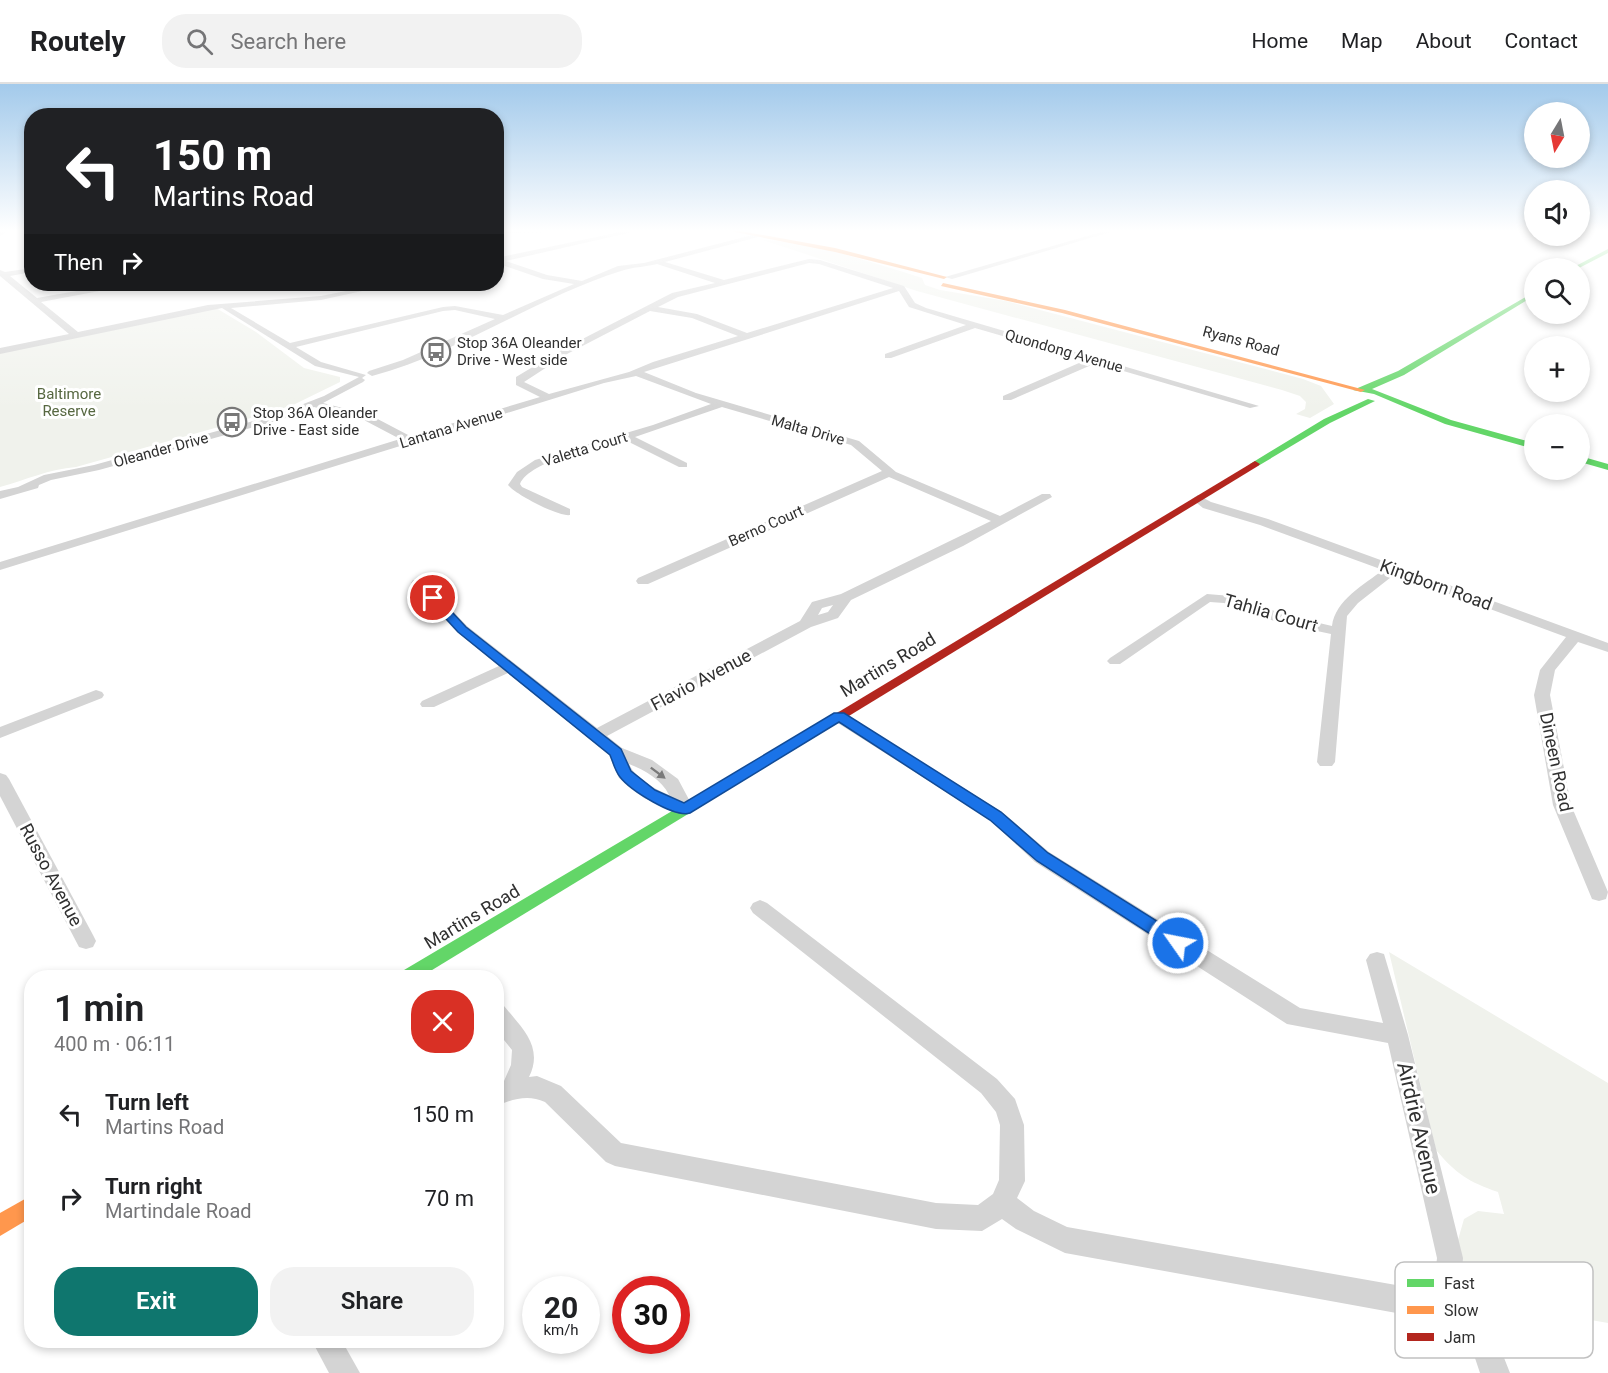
<!DOCTYPE html>
<meta charset="utf-8">
<style>
:root{--surface:#fff;--page:#f2f2f2;--text:#202124;--muted:#757577;--line:#e0e0e0;--accent:#0f766e}
body{margin:0;font-family:Roboto,sans-serif;background:var(--page);color:var(--text);height:100vh;display:flex;flex-direction:column;font-size:22px;white-space:nowrap}
*{box-sizing:border-box;margin:0}
p{font-size:20px;color:var(--muted)}
.icon{flex:none;width:33px;height:33px;fill:none;stroke:currentColor;stroke-width:2;stroke-linecap:round;stroke-linejoin:round}
.map{position:relative;flex:1;overflow:hidden}
.details{position:absolute;left:24px;top:886px;width:480px;height:378px;display:flex;flex-direction:column;background:var(--surface);border-radius:24px;box-shadow:0 3px 9px #0003}
.details>*{flex:none}
.guide{position:absolute;left:24px;top:24px;width:480px;height:183px;border-radius:24px;box-shadow:0 3px 9px #0003;background:#202124;color:#fff;overflow:hidden}
.needle{width:39px;rotate:190deg}
.tools{position:absolute;left:1524px;top:18px;display:grid;gap:12px}
.tools a{display:grid;place-items:center;width:66px;height:66px;border-radius:50%;background:var(--surface);box-shadow:0 3px 9px #0003;font-size:30px}
.speed{position:absolute;left:522px;top:1192px;display:flex;gap:12px;font-size:30px;font-weight:700;text-align:center}
.speed>*{display:grid;place-content:center;width:78px;height:78px;border-radius:50%;background:var(--surface);box-shadow:0 3px 9px #0003;line-height:1}
.speed small{font-size:15px;font-weight:400}
.speed .limit{border:9px solid #d22;background:#fff;color:#111}
.pin{position:absolute;display:grid;place-items:center;width:51px;height:51px;color:#fff;margin:-26px;border:3px solid #fff;border-radius:50%;box-shadow:0 2px 6px #0007}
.me{position:absolute;width:66px;margin:-33px;rotate:303deg;stroke-linejoin:round;filter:drop-shadow(0 0 4px #0008)}
.turn{display:flex;align-items:center;gap:21px;height:126px;padding:0 30px;font-size:27px}
.turn .icon{width:78px;height:78px;stroke-width:2.5}
.turn b{display:block;font-size:42px;line-height:51px}
.then{display:flex;align-items:center;height:57px;padding:0 30px;background:#0003;gap:12px;font-size:22px}
.round{display:grid;place-items:center;flex:none;width:63px;height:63px;border-radius:24px;background:var(--page)}
.overview{display:flex;align-items:center;justify-content:space-between;height:102px;padding:0 30px}
h1{font-size:36px;font-weight:600;line-height:45px}
.action{display:flex;gap:12px;margin-top:auto;padding:12px 30px}
.action a{flex:1;height:69px;border-radius:24px;background:var(--accent);color:#fff;font-size:24px;font-weight:600;line-height:69px;text-align:center}
.action a+a{background:var(--page);color:var(--text)}
ul{padding:0;list-style:none}
li{display:flex;align-items:center;gap:18px;height:84px;padding:0 30px}
li div{flex:1}
li b{display:block;font-size:22px}
li em{font-style:normal}
header{display:flex;align-items:center;gap:36px;box-sizing:border-box;height:84px;padding:0 30px;background:var(--surface);border-bottom:2px solid var(--line)}
header strong{font-size:28px}
nav{display:flex;gap:33px;margin-inline-start:auto;font-size:21px}
.search{width:420px;height:54px;background:var(--page);display:flex;align-items:center;gap:15px;box-sizing:border-box;padding:0 21px;border-radius:24px;color:var(--muted);font-size:22px}
.map>svg:first-child{display:block}
</style>
<header>
<strong>Routely</strong>
<div class="search"><svg class="icon" aria-label="search" viewBox="0 0 24 24"><circle cx="10" cy="10" r="6"/><path d="M15 15l6 6"/></svg>Search here</div>
<nav><a>Home</a><a>Map</a><a>About</a><a>Contact</a></nav>
</header>
<div class="map">
<svg width="1608" height="1289" viewBox="0 0 1608 1289">
<rect width="100%" height="100%" fill="#fff"/>
<!-- green -->
<g fill="#f0f2ec">
<path d="M763 156C816 159 871 178 922 194L925 201 940 206 1006 217 1303 295 1321 302 1334 320 1310 334 1296 330 1305 325 1306 318 1300 312 1282 306 917 207Z"/>
<path d="M216 224 256 248 304 284 340 293V298L293 321 258 332 76 383C49 385 26 396 0 403V269Z"/>
<path d="M1389 868 1608 999V1239L1472 1215 1458 1156 1464 1135 1478 1127 1504 1130 1498 1108C1469 1098 1456 1090 1436 1066Z"/>
</g>
<g fill="none" stroke-linecap="round" stroke-linejoin="round">
<!-- street -->
<g fill="#d4d4d4" fill-rule="evenodd">
<path d="M3 146H10L0 152V147Z"/>
<path d="M496 146H547L544 148 496 149Z"/>
<path d="M630 146H641L506 177 547 191 582 197 618 182 644 179 756 150 758 153 665 178 724 196 809 175 820 176 904 202 915 219 926 224 1259 322 1250 324 1096 279 1011 316H1003V312L1086 276 975 244 891 274H885V270L966 241 909 223 899 207 644 288 696 309 859 357 896 388 1000 432 1042 410H1050L1052 413 963 462 851 516 838 534 811 543 607 652 622 664 652 676 678 695 694 725 691 729 685 731 644 714 619 694 609 671 508 589 434 623H422L420 620 422 617 499 582 457 548 413 502 411 499 413 496H423L467 542 597 644 800 537 812 518 841 510 991 437 889 393 648 500H638L636 497 638 494 882 387 851 361 722 323 635 353 687 379V383H679L625 356C600 363 530 376 520 400L522 403 570 425V431C559 433 519 412 510 403L508 401 517 388 535 376 653 341 711 320 636 292 604 299 0 486V478L400 355 362 335 314 323 283 335 99 386 51 396 39 401 38 404 0 415V407L18 403 44 391 94 381 275 331 324 312 359 293 315 282 222 224 0 270V264L69 250 0 192V186L5 188 32 184V188L10 192 37 214 116 200H130L126 202 41 218 78 248 208 221 321 212 381 200H394L321 216 231 224 290 259 443 223 455 222 503 231 574 200 543 195 499 180 501 173ZM809 179 819 180 893 204 747 249 697 230 658 223 678 213ZM657 180 715 199 672 209 561 266 516 293V301L540 313 410 352 370 331 323 319 363 298 365 296 362 294 366 291 321 278 296 263 443 227 455 226 495 235 403 276 369 287 367 289 372 292C459 269 535 214 621 187 632 183 645 183 657 180ZM650 227 692 234 738 252 653 278 629 288 549 310 524 298 567 270ZM833 521 828 528 818 531 822 524ZM629 680C645 686 662 696 669 711 655 705 636 695 629 680Z"/>
<path d="M1108 146H1117L952 195 945 193Z"/>
<path d="M1198 411 1211 418 1268 435 1608 559V568L1578 558 1555 586 1550 611 1571 721 1608 808 1606 815 1599 817 1592 815 1553 721 1534 611 1540 586 1566 553 1395 490 1358 519 1347 532 1335 678 1332 682H1320L1317 678 1331 550 1280 539 1224 519 1210 518 1120 580H1110L1107 577 1110 574 1207 510 1231 512 1289 532 1332 542C1335 516 1365 500 1383 486L1260 441 1203 424 1192 415Z"/>
<path d="M96 606 102 608 104 611 102 614 0 654V643Z"/>
<path d="M839 627 1002 728 1049 768 1300 924 1383 939 1366 876 1370 870 1377 868 1384 870 1408 951 1463 1174 1461 1209 1497 1256 1510 1289H1480L1475 1274 1441 1228 1413 1232 1065 1169 1016 1145 1002 1135 982 1147 936 1145 615 1082 606 1078 545 1018C528 1010 513 1015 496 1022V1000L504 997 511 981 512 966 496 946V920L504 922C522 944 544 963 529 993L537 992 561 1002 621 1059 936 1119 978 1121 993 1110 999 1096 1000 1041 996 1028 981 1009 753 829 750 824 753 819 760 816 767 819 997 995 1015 1015 1024 1041 1025 1097 1017 1114 1034 1127 1067 1143 1413 1204 1434 1201 1437 1174 1388 959 1287 940 1035 778 990 736 833 636 831 632Z"/>
<path d="M0 689 6 691 9 695 93 851 96 857 93 863 86 865 79 863 0 712Z"/>
<path d="M312 1257H342L360 1289H329Z"/>
</g>
<!-- fast -->
<g fill="#63d668" fill-rule="evenodd">
<path d="M1608 165V169L1579 184H1572Z"/>
<path d="M1534 208V212L1404 291 1372 305 1451 336 1534 359V365L1445 340 1374 310 1353 306 1398 287Z"/>
<path d="M1368 315 1375 317 1330 339 1258 382 1250 380 1324 335Z"/>
<path d="M1580 372 1608 380V386L1580 378Z"/>
<path d="M834 631 841 635 839 638 419 894H396L399 889Z"/>
</g>
<!-- slow -->
<g fill="#ff974d" fill-rule="evenodd">
<path d="M725 146H735L835 164 947 193 944 195 835 168Z"/>
<path d="M943 199 1065 226 1365 306 1361 308 1062 229 941 202Z"/>
<path d="M32 1111V1133L0 1152V1129Z"/>
</g>
<!-- jam -->
<path fill="#b3261e" fill-rule="evenodd" d="M1255 377 1260 380 1258 382 839 638 834 639 827 635Z"/>
</g>
<!-- one-way arrows -->
<defs><path id="oneway-solid" d="M-6-.8H1V-3.2L6.5 0L1 3.2V.8H-6Z" transform="scale(1.5)"/></defs>
<use fill="#7a7a7a" href="#oneway-solid" transform="translate(658 689) rotate(37)"/>
<!-- sky -->
<linearGradient id="sky" x2="0" y2="1"><stop stop-color="#a3caeb"/><stop offset="0.45" stop-color="#fff"/><stop offset="1" stop-color="#fff" stop-opacity="0"/></linearGradient>
<rect width="1608" height="326" fill="url(#sky)"/>
<!-- route -->
<path fill="#1a73e8" stroke="#114b97" stroke-width="1.5" d="M433 511 437 512 466 543 621 665 631 687 655 706 684 719 834 629H844L1001 728 1048 769 1184 854 1187 859 1184 864 1178 866 1172 864 1037 777 990 736 839 638 690 729C674 734 630 706 620 693 615 687 613 678 610 671L458 548 427 514Z"/>
<!-- icons -->
<defs>
<g id="bus-ring" transform="scale(1.5)"><circle r="9.5" fill="#fff" stroke="#787878" stroke-width="1.5"/><path d="M-5-6H5V4H4V6H2V4H-2V6H-4V4H-5ZM-3.5-4V0h7V-4ZM-3.5 1.2v1.5H-2V1.2ZM2 1.2v1.5H3.5V1.2Z" fill="#787878"/></g>
</defs>
<g fill-rule="evenodd">
<use href="#bus-ring" x="436" y="268"/>
<use href="#bus-ring" x="232" y="338"/>
</g>
<g text-anchor="middle" stroke-width="6" stroke-linejoin="round" paint-order="stroke">
<!-- far-street labels -->
<g font-size="15" fill="#303030" stroke="#fff">
<text transform="translate(1241 257) rotate(15)" y="5">Ryans Road</text>
<text transform="translate(1064 267) rotate(16)" y="5">Quondong Avenue</text>
<text transform="translate(451 344) rotate(-17)" y="5">Lantana Avenue</text>
<text transform="translate(808 346) rotate(16)" y="5">Malta Drive</text>
<text transform="translate(585 365) rotate(-17)" y="5">Valetta Court</text>
<text transform="translate(161 366) rotate(-15)" y="5">Oleander Drive</text>
<text transform="translate(766 442) rotate(-24)" y="5">Berno Court</text>
</g>
<!-- far-poi labels -->
<g font-size="15" fill="#303030" stroke="#fff" text-anchor="start">
<text x="457" y="264">Stop 36A Oleander<tspan x="457" dy="17">Drive - West side</tspan></text>
<text x="253" y="334">Stop 36A Oleander<tspan x="253" dy="17">Drive - East side</tspan></text>
</g>
<!-- far-park labels -->
<g font-size="15" fill="#576841" stroke="#fff">
<text x="69" y="315">Baltimore<tspan x="69" dy="17">Reserve</tspan></text>
</g>
<!-- street labels -->
<g font-size="18" fill="#303030" stroke="#fff">
<text transform="translate(1436 501) rotate(20)" y="6">Kingborn Road</text>
<text transform="translate(1271 529) rotate(16)" y="6">Tahlia Court</text>
<text transform="translate(888 581) rotate(-31)" y="6">Martins Road</text>
<text transform="translate(701 596) rotate(-28)" y="6">Flavio Avenue</text>
<text transform="translate(1556 678) rotate(78)" y="6">Dineen Road</text>
<text transform="translate(51 791) rotate(62)" y="6">Russo Avenue</text>
<text transform="translate(472 833) rotate(-31)" y="6">Martins Road</text>
</g>
<!-- near-street labels -->
<g font-size="21" fill="#303030" stroke="#fff">
<text transform="translate(1419 1044) rotate(77)" y="7">Airdrie Avenue</text>
</g>
</g>
<!-- legend -->
<rect x="1395" y="1178" width="198" height="96" rx="9" fill="#fff" stroke="#c1c1c1" stroke-width="1.5"/>
<rect x="1407" y="1195" width="27" height="8" fill="#63d668"/>
<rect x="1407" y="1222" width="27" height="8" fill="#ff974d"/>
<rect x="1407" y="1249" width="27" height="8" fill="#b3261e"/>
<g font-size="16" fill="#303030">
<text x="1444" y="1205">Fast</text>
<text x="1444" y="1232">Slow</text>
<text x="1444" y="1259">Jam</text>
</g>
</svg>
<div class="tools">
<a><svg class="needle" viewBox="-14 -14 28 28"><path d="M0-13l5 13h-10z" fill="#e53935"/><path d="M0 13l5-13h-10z" fill="#757577"/></svg></a>
<a><svg class="icon" aria-label="sound" viewBox="0 0 24 24"><path d="M4 9h4l5-4v14l-5-4H4zM17 9q2 3 0 6"/></svg></a>
<a><svg class="icon" aria-label="search" viewBox="0 0 24 24"><circle cx="10" cy="10" r="6"/><path d="M15 15l6 6"/></svg></a>
<a>+</a>
<a>−</a>
</div>
<div class="speed"><div>20<small>km/h</small></div><div class="limit">30</div></div>
<div class="pin" style="left:433px;top:514px;background:#d93025"><svg class="icon" aria-label="arrive" viewBox="0 0 24 24"><path d="M6 21V4h12l-3 4 3 4H6"/></svg></div>
<svg class="me" style="left:1178px;top:859px" viewBox="-20 -20 40 40"><circle r="17" fill="#1a73e8" stroke="#fff" stroke-width="3"/><path d="M0-11L8 9 0 5-8 9z" fill="#fff"/></svg>
<div class="guide">
<div class="turn"><svg class="icon" aria-label="left" viewBox="0 0 24 24"><path d="M17 20v-9H6M10 6l-5 5 5 5"/></svg><div><b>150 m</b>Martins Road</div></div>
<div class="then">Then<svg class="icon" aria-label="right" viewBox="0 0 24 24"><path d="M7 20v-9h11M14 6l5 5-5 5"/></svg></div>
</div>
<section class="details">
<div class="overview"><div><h1>1 min</h1><p>400 m · 06:11</p></div><a class="round" style="background:#d93025;color:#fff"><svg class="icon" aria-label="close" viewBox="0 0 24 24"><path d="M6 6l12 12M18 6L6 18"/></svg></a></div>
<ul>
<li><svg class="icon" aria-label="left" viewBox="0 0 24 24"><path d="M17 20v-9H6M10 6l-5 5 5 5"/></svg><div><b>Turn left</b><p>Martins Road</p></div><em>150 m</em></li>
<li><svg class="icon" aria-label="right" viewBox="0 0 24 24"><path d="M7 20v-9h11M14 6l5 5-5 5"/></svg><div><b>Turn right</b><p>Martindale Road</p></div><em>70 m</em></li>
</ul>
<div class="action"><a>Exit</a><a>Share</a></div>
</section>
</div>
